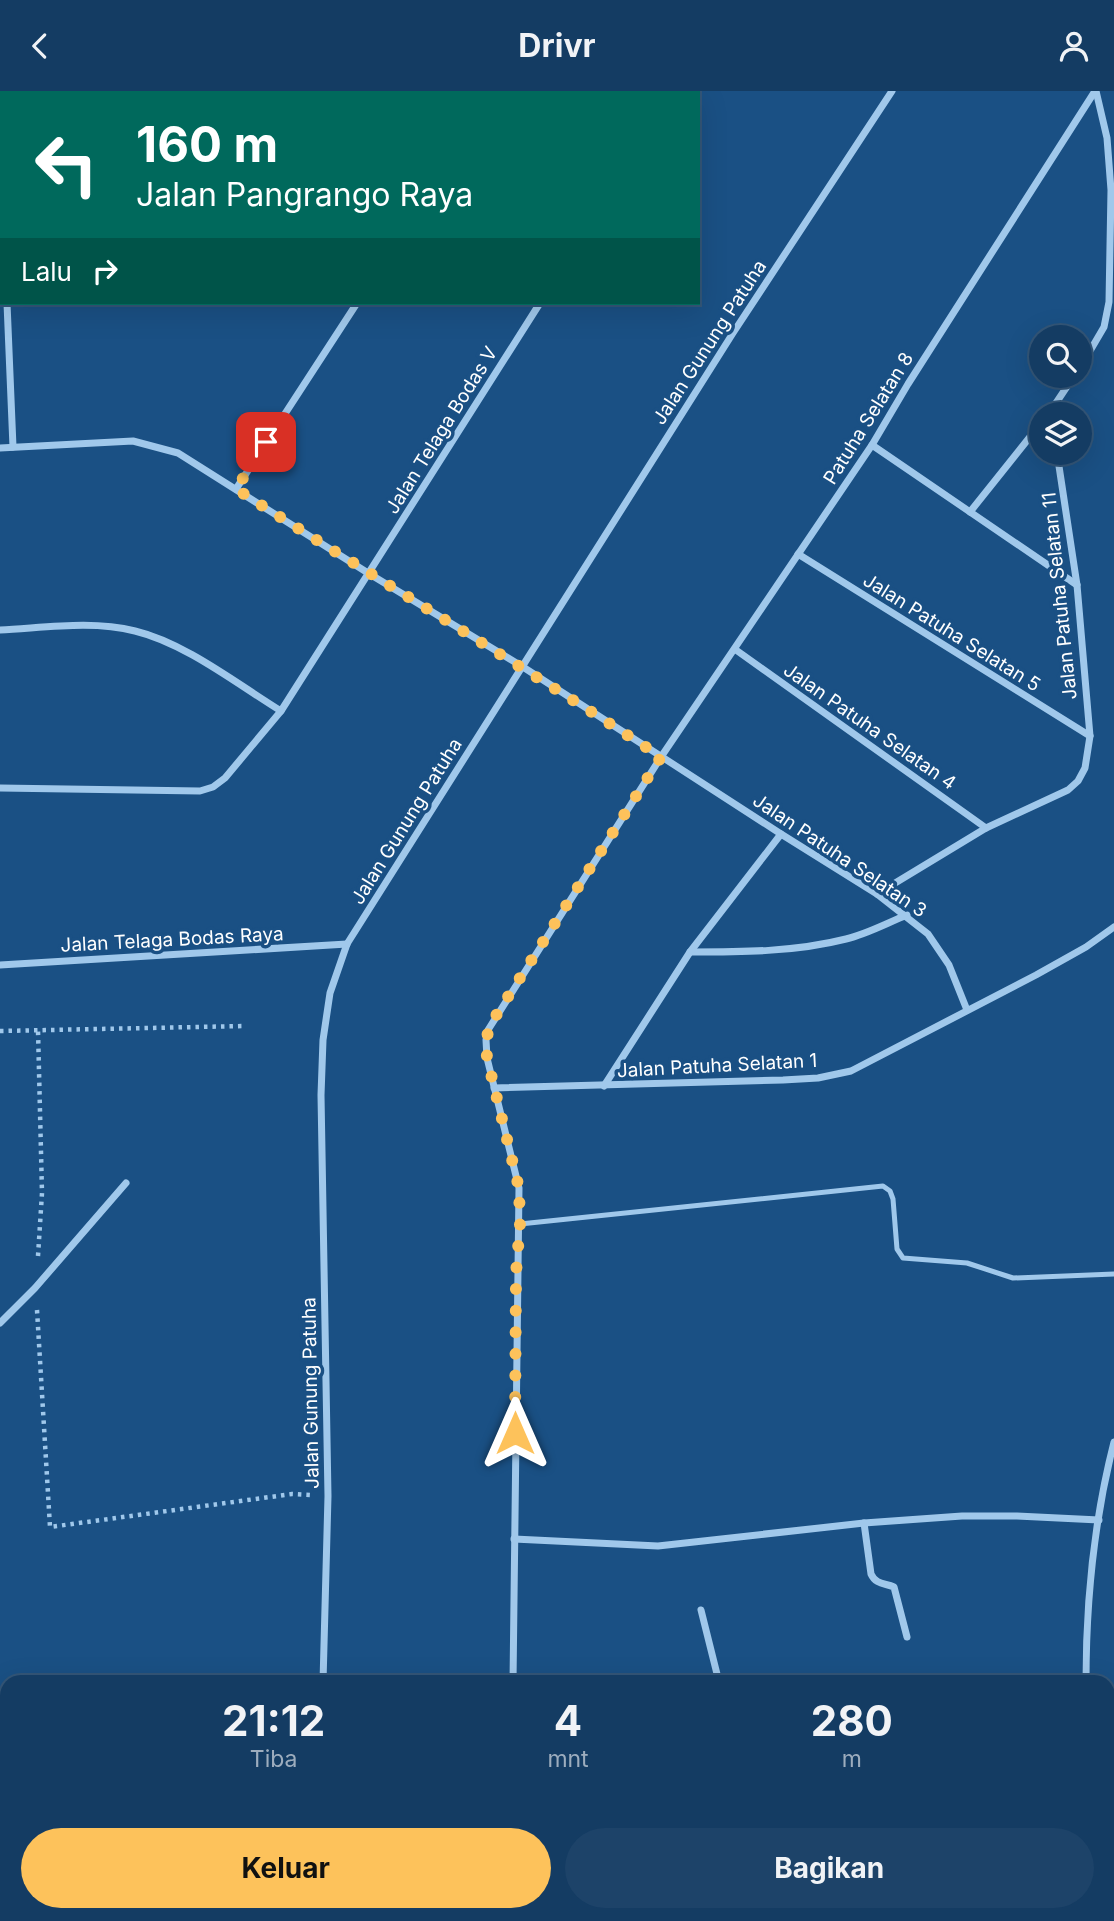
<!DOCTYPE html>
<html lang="id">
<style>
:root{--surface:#143c63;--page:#1d4369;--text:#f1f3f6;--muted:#9dadbe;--line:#335678;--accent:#fdc25b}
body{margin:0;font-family:Inter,sans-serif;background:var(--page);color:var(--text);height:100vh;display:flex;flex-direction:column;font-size:26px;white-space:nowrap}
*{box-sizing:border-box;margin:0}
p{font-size:23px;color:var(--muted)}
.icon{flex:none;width:38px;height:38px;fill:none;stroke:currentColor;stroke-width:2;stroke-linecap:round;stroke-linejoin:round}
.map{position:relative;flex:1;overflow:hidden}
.side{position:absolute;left:0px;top:1584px;width:1115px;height:247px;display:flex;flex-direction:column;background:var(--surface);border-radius:21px 21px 0 0;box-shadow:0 7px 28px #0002,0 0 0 2px var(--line)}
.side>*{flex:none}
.hud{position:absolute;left:0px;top:0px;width:700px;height:214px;box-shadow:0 7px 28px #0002,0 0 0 2px var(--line);background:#00695c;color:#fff;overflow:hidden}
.controls{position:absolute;left:1029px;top:234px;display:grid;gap:14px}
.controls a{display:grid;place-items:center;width:63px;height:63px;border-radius:50%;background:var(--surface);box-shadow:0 7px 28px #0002,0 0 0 2px var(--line);font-size:35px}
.pin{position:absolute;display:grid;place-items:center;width:60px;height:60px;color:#fff;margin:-30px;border-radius:14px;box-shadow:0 4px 10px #0006}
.me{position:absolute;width:77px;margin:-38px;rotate:0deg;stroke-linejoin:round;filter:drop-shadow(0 0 5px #0008)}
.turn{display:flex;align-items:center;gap:24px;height:147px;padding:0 21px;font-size:32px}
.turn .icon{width:91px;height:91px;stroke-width:2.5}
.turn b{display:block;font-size:49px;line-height:60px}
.then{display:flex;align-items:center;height:66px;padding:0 21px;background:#0003;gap:14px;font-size:26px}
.eta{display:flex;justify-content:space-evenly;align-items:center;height:119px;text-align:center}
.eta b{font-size:42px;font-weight:700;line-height:49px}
.action{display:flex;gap:14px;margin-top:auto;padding:14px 21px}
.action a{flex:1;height:80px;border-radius:42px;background:var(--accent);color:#111;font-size:28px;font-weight:700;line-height:80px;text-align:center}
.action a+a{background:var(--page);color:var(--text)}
header{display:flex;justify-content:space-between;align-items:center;height:91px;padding:0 21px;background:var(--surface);font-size:32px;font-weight:700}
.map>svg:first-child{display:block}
</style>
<header><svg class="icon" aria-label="back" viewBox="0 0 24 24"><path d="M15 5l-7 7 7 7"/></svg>Drivr<svg class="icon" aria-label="person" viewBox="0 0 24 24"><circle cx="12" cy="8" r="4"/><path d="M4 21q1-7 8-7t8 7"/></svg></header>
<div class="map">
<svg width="1114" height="1830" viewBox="0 0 1114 1830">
<rect width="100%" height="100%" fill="#1a5084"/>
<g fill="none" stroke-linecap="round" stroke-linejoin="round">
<!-- path -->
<g stroke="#a0c8eb" stroke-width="4.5" stroke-dasharray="3.5 5" stroke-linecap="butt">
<path d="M0 940 246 935"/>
<path d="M38 1165 42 1102 38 939"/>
<path d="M37 1219 50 1436 292 1403 312 1404"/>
</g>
<!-- lane -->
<path stroke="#a0c8eb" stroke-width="5" d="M520 1133 883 1095 890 1100 893 1108 897 1158 903 1167 967 1172 1013 1187 1114 1183"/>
<!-- street -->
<g stroke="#a0c8eb" stroke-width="7">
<path d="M569 2 575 0"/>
<path d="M673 2 674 0"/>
<path d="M1 3 2 22"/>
<path d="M7 212 13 356"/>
<path d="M1080 277 1104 236 1109 211 1111 99 1107 47 1096 0"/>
<path d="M1048 324 1074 285"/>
<path d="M872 354 1077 494"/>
<path d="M0 357 133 350 178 362 368 482 523 576 781 743 877 803 928 843 949 874 967 919"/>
<path d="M236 398 357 212"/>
<path d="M970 421 1041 332"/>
<path d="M798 463 1090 645"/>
<path d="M0 539C43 537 92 529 135 540 185 552 237 593 281 620"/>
<path d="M736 559 986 737"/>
<path d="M0 697 200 700 213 696 225 687 281 620 540 212"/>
<path d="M877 803 986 737 1068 699 1078 690 1085 677 1090 645 1077 494 1057 362"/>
<path d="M690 861C742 861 795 861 846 848 867 843 887 832 907 824"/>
<path d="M0 874 347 853"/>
<path d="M604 995 690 861 781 743"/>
<path d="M494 997 783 989 818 987 851 980 1036 884 1086 856 1114 836"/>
<path d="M0 1232 35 1197 126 1092"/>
<path d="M864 1432 871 1483C876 1494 885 1492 894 1496L907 1546"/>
<path d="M514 1448 658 1455 864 1432 962 1425H1017L1099 1429"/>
<path d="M701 1519 719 1591"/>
<path d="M323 1591 328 1405 321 1004 323 949 330 902 347 853 733 242 892 0"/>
<path d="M513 1591 519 1097 487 967 486 949 488 939 661 666 872 354 908 293 1095 0"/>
<path d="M1086 1591C1086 1511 1094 1429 1114 1351"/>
<path d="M343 1824 346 1830"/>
<path d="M558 1824 562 1830"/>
<path d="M744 1824 747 1830"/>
<path d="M822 1830 835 1824"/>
<path d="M1061 1830 1062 1824"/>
</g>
</g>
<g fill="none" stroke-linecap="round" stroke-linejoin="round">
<!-- route -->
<path stroke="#fdc25b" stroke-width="12" stroke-dasharray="0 21.6" d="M266 351 236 398C377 488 521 574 661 666L490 934 486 949 487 967 519 1097 520 1133 516 1182 515 1342"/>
</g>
<g text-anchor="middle" stroke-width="7" stroke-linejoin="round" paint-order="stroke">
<!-- street labels -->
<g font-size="19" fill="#fff" stroke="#1a5084">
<text transform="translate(709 251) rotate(-57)" y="7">Jalan Gunung Patuha</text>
<text transform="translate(868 327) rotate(-58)" y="7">Patuha Selatan 8</text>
<text transform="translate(441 339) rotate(-58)" y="7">Jalan Telaga Bodas V</text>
<text transform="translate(1059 505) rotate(-96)" y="7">Jalan Patuha Selatan 11</text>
<text transform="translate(952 541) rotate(32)" y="7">Jalan Patuha Selatan 5</text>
<text transform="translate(870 635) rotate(35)" y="7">Jalan Patuha Selatan 4</text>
<text transform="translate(406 730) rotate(-58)" y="7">Jalan Gunung Patuha</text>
<text transform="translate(840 764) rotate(34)" y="7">Jalan Patuha Selatan 3</text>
<text transform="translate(172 848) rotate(-3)" y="7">Jalan Telaga Bodas Raya</text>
<text transform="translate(717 974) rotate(-3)" y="7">Jalan Patuha Selatan 1</text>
<text transform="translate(310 1302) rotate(-91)" y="7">Jalan Gunung Patuha</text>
</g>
</g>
</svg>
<div class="controls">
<a><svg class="icon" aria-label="search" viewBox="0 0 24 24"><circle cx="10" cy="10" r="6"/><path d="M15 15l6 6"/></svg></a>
<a><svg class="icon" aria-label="layers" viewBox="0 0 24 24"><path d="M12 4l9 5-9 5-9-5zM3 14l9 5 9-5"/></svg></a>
</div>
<div class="pin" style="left:266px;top:351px;background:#d93025"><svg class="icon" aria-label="arrive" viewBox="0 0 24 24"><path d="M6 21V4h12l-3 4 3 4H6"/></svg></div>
<svg class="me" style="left:515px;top:1342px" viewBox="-20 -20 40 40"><path d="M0-17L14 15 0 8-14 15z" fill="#fdc25b" stroke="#fff" stroke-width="4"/></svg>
<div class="hud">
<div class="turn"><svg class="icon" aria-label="left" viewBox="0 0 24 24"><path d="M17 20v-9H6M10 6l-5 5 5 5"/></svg><div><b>160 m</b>Jalan Pangrango Raya</div></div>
<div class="then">Lalu<svg class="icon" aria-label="right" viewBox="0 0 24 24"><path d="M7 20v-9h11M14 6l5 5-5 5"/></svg></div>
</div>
<section class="side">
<div class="eta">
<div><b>21:12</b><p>Tiba</p></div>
<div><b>4</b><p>mnt</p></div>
<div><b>280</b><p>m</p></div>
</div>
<div class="action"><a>Keluar</a><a>Bagikan</a></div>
</section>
</div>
